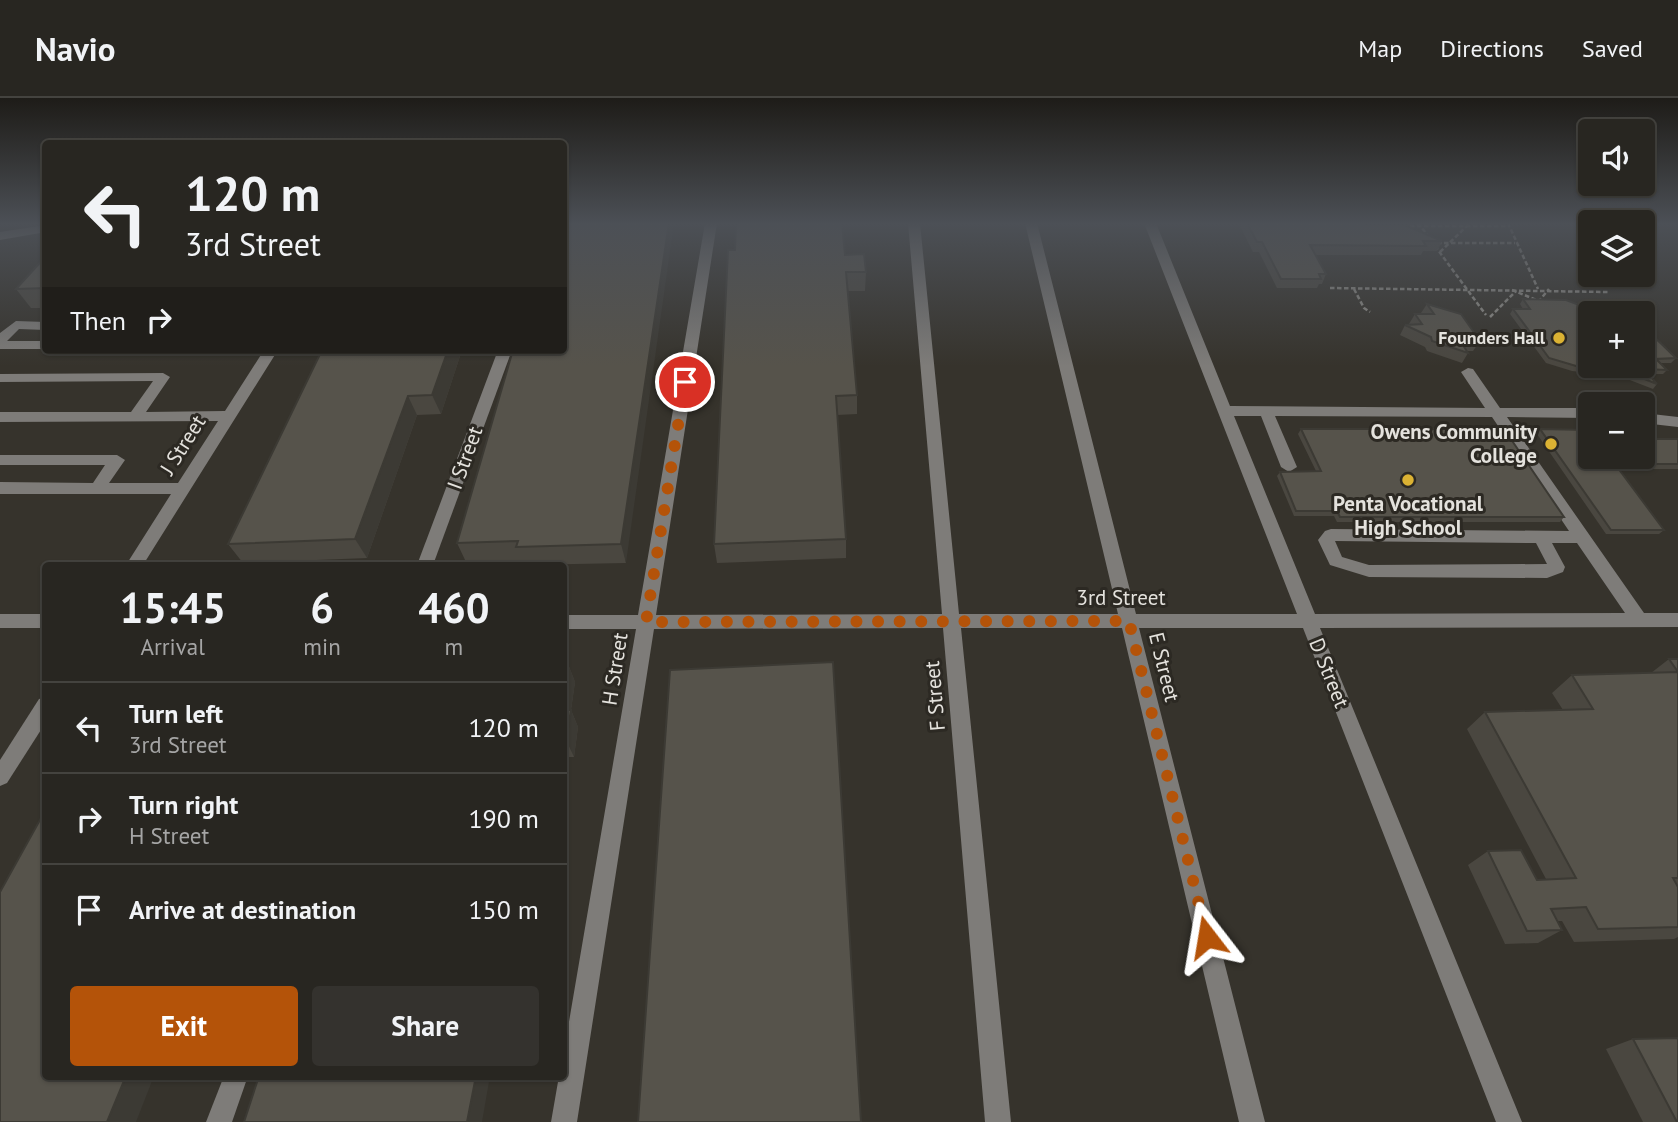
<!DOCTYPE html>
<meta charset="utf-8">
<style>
:root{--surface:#282621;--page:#34322e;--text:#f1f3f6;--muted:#a5a5a5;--line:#44433f;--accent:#b45309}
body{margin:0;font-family:"PT Sans",sans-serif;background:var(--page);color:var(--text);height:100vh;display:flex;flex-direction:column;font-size:26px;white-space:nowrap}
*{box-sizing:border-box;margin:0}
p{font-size:23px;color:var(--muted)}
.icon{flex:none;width:38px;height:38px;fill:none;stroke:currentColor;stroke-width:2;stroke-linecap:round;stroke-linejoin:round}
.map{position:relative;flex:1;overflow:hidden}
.sheet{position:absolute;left:42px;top:464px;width:525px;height:518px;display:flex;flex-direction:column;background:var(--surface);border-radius:7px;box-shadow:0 2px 5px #0004,0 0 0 2px var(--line)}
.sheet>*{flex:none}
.guide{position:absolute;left:42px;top:42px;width:525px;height:214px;border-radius:7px;box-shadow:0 2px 5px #0004,0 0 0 2px var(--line);background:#282621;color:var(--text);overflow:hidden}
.fabs{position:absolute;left:1578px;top:21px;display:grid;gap:14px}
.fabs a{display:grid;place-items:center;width:77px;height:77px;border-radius:7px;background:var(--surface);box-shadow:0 2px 5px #0004,0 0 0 2px var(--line);font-size:35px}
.pin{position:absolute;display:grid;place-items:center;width:60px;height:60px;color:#fff;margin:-30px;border:4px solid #fff;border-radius:50%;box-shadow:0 2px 7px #0007}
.me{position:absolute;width:77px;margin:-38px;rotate:346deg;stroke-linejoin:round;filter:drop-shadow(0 0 5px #0008)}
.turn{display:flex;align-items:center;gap:24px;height:147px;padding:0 28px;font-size:32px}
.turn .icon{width:91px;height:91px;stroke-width:2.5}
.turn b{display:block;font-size:49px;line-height:60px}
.then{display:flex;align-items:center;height:66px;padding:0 28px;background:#0003;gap:14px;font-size:26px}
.eta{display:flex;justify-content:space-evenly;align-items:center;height:119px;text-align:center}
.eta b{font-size:42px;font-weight:600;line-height:49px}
.button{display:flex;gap:14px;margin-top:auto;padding:14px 28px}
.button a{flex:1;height:80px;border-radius:7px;background:var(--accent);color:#fff;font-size:28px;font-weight:600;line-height:80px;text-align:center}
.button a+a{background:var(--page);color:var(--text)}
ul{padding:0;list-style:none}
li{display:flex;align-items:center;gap:21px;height:91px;padding:0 28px;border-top:2px solid var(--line)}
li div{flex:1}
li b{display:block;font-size:26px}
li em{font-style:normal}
header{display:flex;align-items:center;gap:42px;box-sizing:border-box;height:98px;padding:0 35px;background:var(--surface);border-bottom:2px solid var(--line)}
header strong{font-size:33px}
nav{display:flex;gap:38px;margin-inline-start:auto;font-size:24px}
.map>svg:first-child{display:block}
</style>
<header>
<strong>Navio</strong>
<nav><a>Map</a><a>Directions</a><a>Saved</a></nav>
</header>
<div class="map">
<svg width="1678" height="1024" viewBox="0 0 1678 1024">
<rect width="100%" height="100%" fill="#36332c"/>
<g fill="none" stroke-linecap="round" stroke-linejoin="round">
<!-- path -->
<g stroke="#92908a" stroke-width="2.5" stroke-dasharray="4.5 2.5" stroke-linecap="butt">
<path d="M1418 125 1429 139"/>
<path d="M1508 125 1538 191"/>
<path d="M1403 128H1509"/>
<path d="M1437 145H1515"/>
<path d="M1435 148 1486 217"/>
<path d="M1440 154 1470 125"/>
<path d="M1330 190 1609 194"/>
<path d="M1354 191 1364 210 1370 214"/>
<path d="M1512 192 1539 203 1549 191"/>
<path d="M1490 219 1516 193"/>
</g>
<!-- minor -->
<g fill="#7e7c79" fill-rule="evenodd">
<path d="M705 125H717L656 517 942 516 908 125H920L959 516H1118L1025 125H1037L1136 516H1297L1144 125H1156L1230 308 1485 310 1461 274 1468 270 1473 271 1500 310H1591V320L1507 319 1644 515H1678V529L1320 530 1522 1024H1496L1303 530H1139L1265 1024H1239L1122 530H961L1011 1024H985L943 530 654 531 577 1024H551L559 978H564V953L636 531H564V517H638ZM1234 318H1261L1281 369 1289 374 1297 369 1275 318 1492 319 1569 433 1331 431 1325 433 1318 442 1330 467 1369 479 1547 480 1563 474 1565 469 1552 445H1577L1625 515 1315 516ZM1335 443 1536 445 1547 466 1369 467 1342 459Z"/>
<path d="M46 127V134L0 142V134Z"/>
<path d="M16 223 46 224V232L19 231 7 243H46V251H0V235Z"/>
<path d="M264 252H278L143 467H126L171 396H0V384L93 385 105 367H0V357H117L125 362 109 385H178L218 323 0 324V314H131L153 283 0 284V276L163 275 170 279 146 314 225 313Z"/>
<path d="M498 252H512L433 467H417Z"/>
<path d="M1643 315 1678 319V329L1643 325Z"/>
<rect x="0" y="516" width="46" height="14"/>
<path d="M46 599V624L7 685 0 688V662L39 601Z"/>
<path d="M224 978H248L232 1024H206Z"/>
</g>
</g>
<!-- wall -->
<g fill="#4a4740">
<path d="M1198 125H1363L1365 127 1442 143 1437 153H1423L1421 157H1315L1326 176 1322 186H1319L1317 190H1277L1259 154H1253L1239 126H1198Z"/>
<path d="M564 133 626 465 524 467 522 462 466 464 457 445Z"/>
<path d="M735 152 845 157 866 174 865 193H848L857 297V316L837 317 846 441V460L717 465 714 446Z"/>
<path d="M46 158V210H31L16 191Z"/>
<path d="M1523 201 1643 232 1676 260 1671 265H1661L1667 272 1663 276H1649L1657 286 1653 291 1622 279 1572 273 1546 265 1510 216 1513 211H1523L1520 206Z"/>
<path d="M1427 206 1480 243 1473 253H1467L1468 255 1462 265 1427 253 1425 249 1400 237 1405 227H1410L1409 226 1415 216 1421 215Z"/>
<path d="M322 252H462L441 316 417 317 367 460 243 465 228 446Z"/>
<path d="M1301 331 1564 419 1560 424H1337L1334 418H1294L1277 378 1280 374 1316 373 1298 336Z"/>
<path d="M1540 331 1591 359 1678 341V371H1618L1664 432 1659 436H1606L1537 336Z"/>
<path d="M1669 561H1678V839L1674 841 1574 844 1562 823H1557L1562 832 1538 845 1505 846 1468 767 1488 753 1537 782 1546 781 1467 631 1485 614 1563 612 1552 595 1572 577 1651 575Z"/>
<path d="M564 566H568L575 584 571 612 578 629 574 659H564Z"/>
<path d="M1633 941 1678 1024H1643L1606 951Z"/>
</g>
<!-- shaded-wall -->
<g fill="#3c3a34">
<path d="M669 125H674L626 465 621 446Z"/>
<path d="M448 252H462L441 316 432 297Z"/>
<path d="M408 298 417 317 367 460 355 441Z"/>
<path d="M568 566 575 584 571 612 578 629 574 659 566 642 564 620V593Z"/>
<path d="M126 978H154L136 1024H107Z"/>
<path d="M476 978H490L482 1024H467Z"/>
</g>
<!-- building -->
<g fill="#56534b" stroke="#3c3a34" stroke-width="2">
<path d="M570 125H669L621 446 516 449 518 443 457 445 513 252H564V133H568Z"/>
<path d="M736 125H842L845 157 864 156 866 174H846L857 297 836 298 846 441 714 446 728 152H735Z"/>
<path d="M1247 125H1363L1365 127H1405L1442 143H1423L1426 148 1310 147 1326 176H1319L1321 181H1281L1262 144H1257Z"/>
<path d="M46 158V190L16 191Z"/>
<path d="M1523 201 1566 202 1601 215H1591V268H1643V232L1648 233 1676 260 1656 261 1667 272 1644 271 1657 286 1627 274 1576 268 1549 260 1513 211H1530Z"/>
<path d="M1427 206 1461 216 1480 243 1461 244 1468 255 1432 243 1431 239 1405 227 1422 226 1415 216H1434Z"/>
<path d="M322 252H448L432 297 408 298 355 441 228 446Z"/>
<path d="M1301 331H1504L1564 419H1340L1337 413H1296L1280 374 1321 373Z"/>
<path d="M1540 331 1589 332 1591 334V359H1643V341H1678V366H1615L1664 432H1611Z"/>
<path d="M1669 561H1678V574Z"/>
<path d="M833 564 861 1024H638L670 572Z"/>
<path d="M564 566H568L564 593Z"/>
<path d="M1678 574V780H1673L1678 789V829L1598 831 1586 809 1551 811 1562 832 1527 833 1488 753 1521 752 1537 782 1576 780 1485 614 1593 611 1572 577Z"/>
<path d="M564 612H571L566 642H564Z"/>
<path d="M46 711V978H126L107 1024H0V794Z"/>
<path d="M1678 940V1024H1677L1633 941Z"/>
<path d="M259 978H476L467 1024H244Z"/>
</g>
<!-- sky -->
<linearGradient id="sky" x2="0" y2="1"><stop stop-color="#1e1c18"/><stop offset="0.47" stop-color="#4c5056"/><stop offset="1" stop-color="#4c5056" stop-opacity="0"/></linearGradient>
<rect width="1678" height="268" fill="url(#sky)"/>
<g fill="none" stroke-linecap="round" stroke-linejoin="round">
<!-- route -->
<path stroke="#b45309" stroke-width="12" stroke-dasharray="0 21.6" d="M685 284 646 524 1129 523 1207 839"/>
</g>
<!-- markers -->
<g fill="#dbb233" stroke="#2c2923" stroke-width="2.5">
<circle cx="1559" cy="240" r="7"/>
<circle cx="1551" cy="346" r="7"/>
<circle cx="1408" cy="382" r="7"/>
</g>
<g text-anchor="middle" stroke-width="6" stroke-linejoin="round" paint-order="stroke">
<!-- far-poi labels -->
<g font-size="18" font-weight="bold" fill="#e4e2dd" stroke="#2c2923" text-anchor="end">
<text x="1545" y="246">Founders Hall</text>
</g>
<!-- poi labels -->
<g font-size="21" font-weight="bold" fill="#e4e2dd" stroke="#2c2923" text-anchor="end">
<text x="1537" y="341">Owens Community<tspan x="1537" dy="24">College</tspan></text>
<text x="1408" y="413" text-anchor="middle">Penta Vocational<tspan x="1408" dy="24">High School</tspan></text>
</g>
<!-- street labels -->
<g font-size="21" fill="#e4e2dd" stroke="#2c2923">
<text transform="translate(183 347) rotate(-58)" y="7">J Street</text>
<text transform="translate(465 360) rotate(-70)" y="7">I Street</text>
<text x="1121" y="507">3rd Street</text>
<text transform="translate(1164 569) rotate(76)" y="7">E Street</text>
<text transform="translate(615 571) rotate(-81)" y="7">H Street</text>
<text transform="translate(1329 575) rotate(68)" y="7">D Street</text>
<text transform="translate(935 598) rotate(-95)" y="7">F Street</text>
</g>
</g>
</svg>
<div class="fabs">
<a><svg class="icon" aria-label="sound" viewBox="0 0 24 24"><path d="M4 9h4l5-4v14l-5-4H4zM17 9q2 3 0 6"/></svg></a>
<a><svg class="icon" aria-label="layers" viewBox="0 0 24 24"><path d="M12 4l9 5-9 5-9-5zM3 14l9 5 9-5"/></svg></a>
<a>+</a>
<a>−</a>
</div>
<div class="pin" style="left:685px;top:284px;background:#d93025"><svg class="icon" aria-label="arrive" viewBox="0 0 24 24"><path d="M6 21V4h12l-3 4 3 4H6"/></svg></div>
<svg class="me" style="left:1207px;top:839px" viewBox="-20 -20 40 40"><path d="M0-17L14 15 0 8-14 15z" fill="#b45309" stroke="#fff" stroke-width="4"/></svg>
<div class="guide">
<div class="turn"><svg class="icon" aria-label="left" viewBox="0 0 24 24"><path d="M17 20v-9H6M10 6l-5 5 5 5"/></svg><div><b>120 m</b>3rd Street</div></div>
<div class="then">Then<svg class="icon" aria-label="right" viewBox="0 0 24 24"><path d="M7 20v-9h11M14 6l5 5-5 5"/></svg></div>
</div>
<section class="sheet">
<div class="eta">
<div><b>15:45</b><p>Arrival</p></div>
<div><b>6</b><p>min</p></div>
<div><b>460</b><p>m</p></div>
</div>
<ul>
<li><svg class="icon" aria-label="left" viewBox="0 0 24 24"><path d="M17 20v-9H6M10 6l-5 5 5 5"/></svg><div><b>Turn left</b><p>3rd Street</p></div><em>120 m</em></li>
<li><svg class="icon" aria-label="right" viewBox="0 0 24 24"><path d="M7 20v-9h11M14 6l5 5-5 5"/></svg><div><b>Turn right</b><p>H Street</p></div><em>190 m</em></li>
<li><svg class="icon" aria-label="arrive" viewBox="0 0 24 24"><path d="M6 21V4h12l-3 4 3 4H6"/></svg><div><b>Arrive at destination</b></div><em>150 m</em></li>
</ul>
<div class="button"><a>Exit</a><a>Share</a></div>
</section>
</div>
